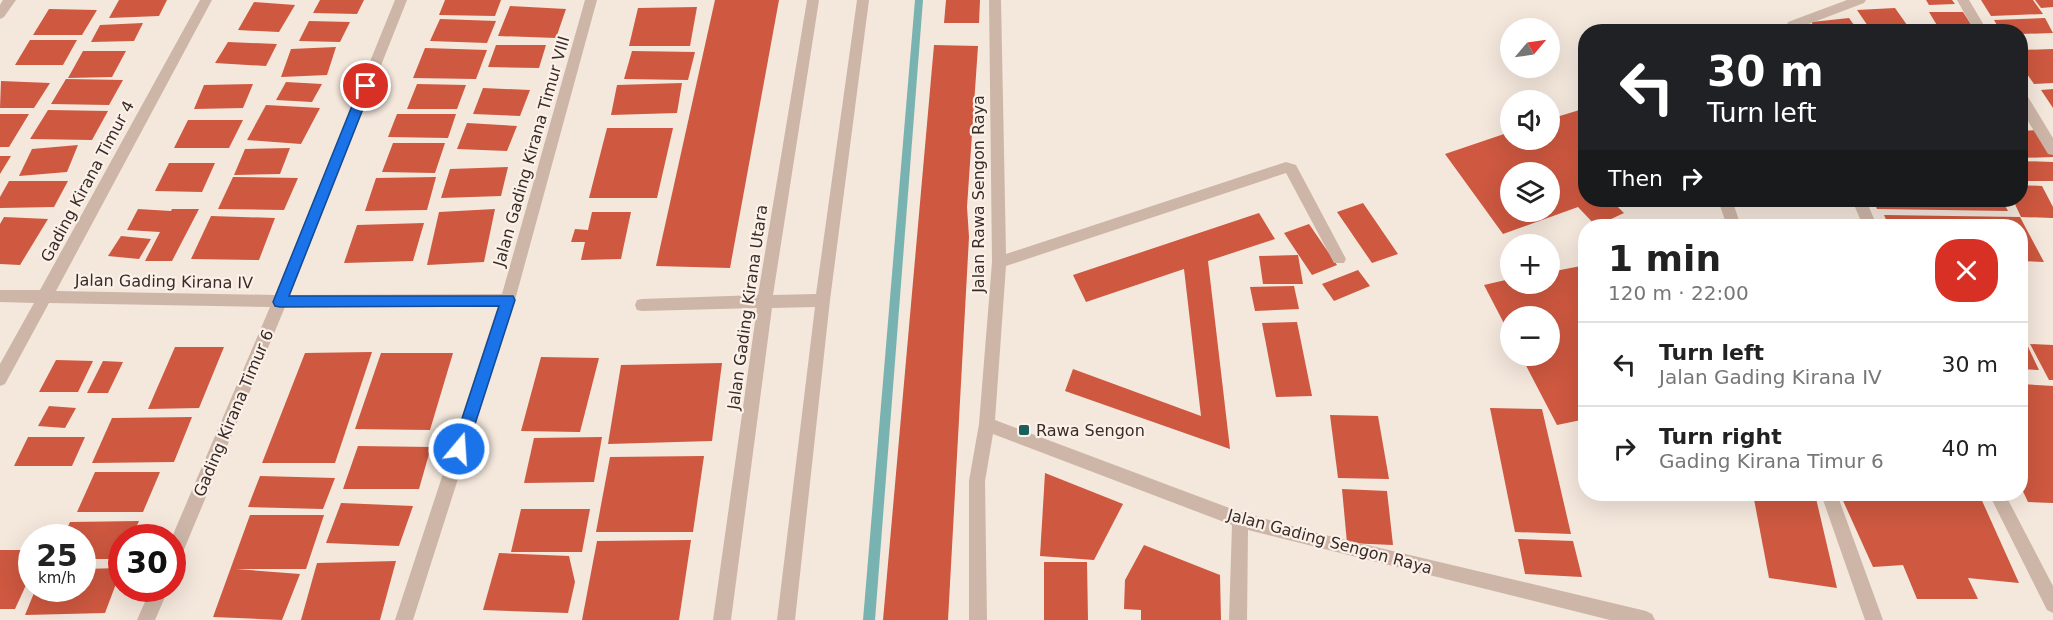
<!DOCTYPE html>
<meta charset="utf-8">
<style>
:root{--surface:#fff;--page:#f2f2f2;--text:#222;--muted:#767676;--line:#e0e0e0}
body{margin:0;font-family:"DejaVu Sans",sans-serif;background:var(--page);color:var(--text);height:100vh;display:flex;flex-direction:column;font-size:22px;white-space:nowrap}
*{box-sizing:border-box;margin:0}
p{font-size:20px;color:var(--muted)}
.icon{flex:none;width:33px;height:33px;fill:none;stroke:currentColor;stroke-width:2;stroke-linecap:round;stroke-linejoin:round}
.map{position:relative;flex:1;overflow:hidden}
.sheet{position:absolute;left:1578px;top:219px;width:450px;height:282px;display:flex;flex-direction:column;background:var(--surface);border-radius:24px;box-shadow:0 6px 24px #0002}
.sheet>*{flex:none}
.guide{position:absolute;left:1578px;top:24px;width:450px;height:183px;border-radius:24px;box-shadow:0 6px 24px #0002;background:#202124;color:#fff;overflow:hidden}
.needle{width:39px;rotate:61deg}
.buttons{position:absolute;left:1500px;top:18px;display:grid;gap:12px}
.buttons a{display:grid;place-items:center;width:60px;height:60px;border-radius:50%;background:var(--surface);box-shadow:0 6px 24px #0002;font-size:30px}
.speed{position:absolute;left:18px;top:524px;display:flex;gap:12px;font-size:30px;font-weight:700;text-align:center}
.speed>*{display:grid;place-content:center;width:78px;height:78px;border-radius:50%;background:var(--surface);box-shadow:0 6px 24px #0002;line-height:1}
.speed small{font-size:15px;font-weight:400}
.speed .limit{border:9px solid #d22;background:#fff;color:#111}
.pin{position:absolute;display:grid;place-items:center;width:51px;height:51px;color:#fff;margin:-26px;border:3px solid #fff;border-radius:50%;box-shadow:0 2px 6px #0007}
.me{position:absolute;width:66px;margin:-33px;rotate:18deg;stroke-linejoin:round;filter:drop-shadow(0 0 4px #0008)}
.turn{display:flex;align-items:center;gap:21px;height:126px;padding:0 30px;font-size:27px}
.turn .icon{width:78px;height:78px;stroke-width:2.5}
.turn b{display:block;font-size:42px;line-height:51px}
.then{display:flex;align-items:center;height:57px;padding:0 30px;background:#0003;gap:12px;font-size:22px}
.round{display:grid;place-items:center;flex:none;width:63px;height:63px;border-radius:24px;background:var(--page)}
.overview{display:flex;align-items:center;justify-content:space-between;height:102px;padding:0 30px}
h1{font-size:36px;font-weight:700;line-height:45px}
ul{padding:0;list-style:none}
li{display:flex;align-items:center;gap:18px;height:84px;padding:0 30px;border-top:2px solid var(--line)}
li div{flex:1}
li b{display:block;font-size:22px}
li em{font-style:normal}
.map>svg:first-child{display:block}
</style>
<div class="map">
<svg width="2053" height="620" viewBox="0 0 2053 620">
<rect width="100%" height="100%" fill="#f4e7dc"/>
<g fill="none" stroke-linecap="round" stroke-linejoin="round">
<!-- stream -->
<path fill="#79b3b1" fill-rule="evenodd" d="M915 0H923L875 620H863Z"/>
</g>
<!-- building -->
<g fill="#ce5840" fill-rule="evenodd">
<path d="M119 0H167L159 16 109 18Z"/>
<path d="M320 0H364L357 14 313 13Z"/>
<path d="M445 0H501L495 16 439 15Z"/>
<path d="M715 0H779L730 268 656 266Z"/>
<path d="M946 0H980L979 23H944Z"/>
<path d="M1926 0H1952L1955 4 1929 5Z"/>
<path d="M1981 0H2033L2043 14 1991 16Z"/>
<path d="M2035 0H2053V7L2041 8Z"/>
<path d="M254 2 295 5 279 32 238 30Z"/>
<path d="M510 6 566 9 556 38 498 36Z"/>
<path d="M697 7 690 46H629L638 8Z"/>
<path d="M1895 8 1912 32H1872L1857 10Z"/>
<path d="M49 9 97 10 82 35H33Z"/>
<path d="M1929 12H1963L1976 32H1941Z"/>
<path d="M1849 18 1859 32H1813L1812 22Z"/>
<path d="M2045 18 2053 33 2020 34V32H2001L1994 20Z"/>
<path d="M440 19 496 21 487 43 430 41Z"/>
<path d="M309 21 350 22 340 42 299 41Z"/>
<path d="M143 23 134 41 91 42 100 25Z"/>
<path d="M30 40H77L63 65H15Z"/>
<path d="M228 42 277 44 266 66 215 63Z"/>
<path d="M496 45H546L539 68 488 67Z"/>
<path d="M934 45 978 46 967 207 969 237 948 620H883Z"/>
<path d="M336 47 327 75 281 77 291 49Z"/>
<path d="M425 48 487 50 476 79 413 78Z"/>
<path d="M2053 49V83L2034 84 2020 64V50Z"/>
<path d="M83 51H126L112 77 68 78Z"/>
<path d="M632 51 695 52 688 80 624 79Z"/>
<path d="M66 79 123 80 109 105 51 104Z"/>
<path d="M1 81 50 83 34 108H0Z"/>
<path d="M286 82 322 84 312 102 276 100Z"/>
<path d="M682 83 677 113 611 115 617 85Z"/>
<path d="M253 84 243 108 194 109 204 85Z"/>
<path d="M417 84 466 85 457 109H407Z"/>
<path d="M483 88 530 90 520 116 473 114Z"/>
<path d="M2053 89V108L2041 90Z"/>
<path d="M266 105 320 108 301 144 247 140Z"/>
<path d="M1586 108V200H1611L1624 213 1596 226 1578 207 1503 234 1445 154 1510 132V140H1550V119ZM1510 172H1550V212H1510Z"/>
<path d="M48 110 108 111 92 140 30 139Z"/>
<path d="M0 114H29L9 147H0Z"/>
<path d="M397 114H456L448 138 388 137Z"/>
<path d="M188 120H243L229 148H174Z"/>
<path d="M467 123 517 126 507 151 457 149Z"/>
<path d="M607 128H673L657 198H589Z"/>
<path d="M2039 130 2053 151V157L2020 158V131Z"/>
<path d="M393 143H445L435 173 382 172Z"/>
<path d="M78 145 67 172 19 176 32 149Z"/>
<path d="M290 148 280 174 234 175 245 149Z"/>
<path d="M0 156H11L0 174Z"/>
<path d="M2020 161 2053 162V181H2020Z"/>
<path d="M169 163H215L202 192 155 191Z"/>
<path d="M508 167 501 196 441 198 450 169Z"/>
<path d="M233 177 298 178 284 210 218 209Z"/>
<path d="M436 177 427 210 365 211 376 178Z"/>
<path d="M9 181H68L54 207 0 208V197Z"/>
<path d="M2020 185 2042 186 2053 207V218L2021 217 2013 200H2020Z"/>
<path d="M1873 200H2002L2008 211 1877 209Z"/>
<path d="M1363 203 1398 254 1372 263 1337 212Z"/>
<path d="M138 209 171 211 172 209H199L172 261H145L160 232 127 230Z"/>
<path d="M495 209 484 262 427 265 439 212Z"/>
<path d="M592 212H631L621 259 581 260 585 242H571L575 229 588 230Z"/>
<path d="M1259 213 1275 239 1208 261 1230 449 1065 391 1073 369 1201 416 1184 269 1086 302 1073 275Z"/>
<path d="M1884 215 2020 217 2044 262 2020 261V226H1889Z"/>
<path d="M211 216 275 218 259 260 191 259Z"/>
<path d="M4 217 48 219 20 265 0 264V224Z"/>
<path d="M424 223 413 261 344 263 357 225Z"/>
<path d="M1309 224 1337 265 1312 275 1284 233Z"/>
<path d="M121 236 151 239 139 259 108 256Z"/>
<path d="M1298 255 1303 284H1263L1259 256Z"/>
<path d="M1586 265V419L1557 425 1521 356H1550V316H1510V335L1484 285 1510 279V284H1550V272Z"/>
<path d="M1358 270 1370 286 1334 301 1322 284Z"/>
<path d="M1294 286 1299 309 1255 311 1250 287Z"/>
<path d="M1297 322 1312 396 1276 397 1262 323Z"/>
<path d="M2020 336H2023L2039 370 2020 369Z"/>
<path d="M2030 344 2053 345V380H2049Z"/>
<path d="M175 347H224L199 408 148 409Z"/>
<path d="M372 352 335 463H262L305 353Z"/>
<path d="M381 353H453L430 430 355 429Z"/>
<path d="M541 357 599 358 580 432 521 431Z"/>
<path d="M56 360 93 361 78 392H39Z"/>
<path d="M103 361 123 362 108 393H87Z"/>
<path d="M722 363 712 441 608 444 621 365Z"/>
<path d="M2020 384 2053 386V503L2028 502 2020 485Z"/>
<path d="M49 406 76 408 65 428 38 426Z"/>
<path d="M1490 408 1542 409 1571 534 1515 532Z"/>
<path d="M1330 415 1378 416 1389 479 1338 478Z"/>
<path d="M192 417 174 462 92 463 112 418Z"/>
<path d="M28 437H85L72 466H14Z"/>
<path d="M602 437 594 482 524 483 534 438Z"/>
<path d="M358 446 431 447 419 489H343Z"/>
<path d="M704 456 693 532H596L610 457Z"/>
<path d="M95 472H160L143 512H77Z"/>
<path d="M1045 473 1123 504 1094 560 1040 556Z"/>
<path d="M260 476 335 478 323 509 248 507Z"/>
<path d="M1342 489 1387 491 1393 545 1347 543Z"/>
<path d="M1753 494H1815L1837 588 1769 578Z"/>
<path d="M1840 494H1979L2019 583 1968 578 1978 599H1917L1903 565 1873 567Z"/>
<path d="M341 503 413 506 399 546 326 543Z"/>
<path d="M521 509H590L582 552H511Z"/>
<path d="M250 515H324L306 569H236L300 574 282 620 213 617Z"/>
<path d="M139 521 132 537H122V559H82V537H63L70 522Z"/>
<path d="M1518 539 1573 541 1582 577 1525 574Z"/>
<path d="M691 540 679 620H582L597 541Z"/>
<path d="M1144 545 1220 575 1221 620H1141V610L1124 609 1125 580Z"/>
<path d="M0 550H32V572L15 609H0Z"/>
<path d="M499 553 569 556 575 582 568 613 483 610Z"/>
<path d="M396 561 380 620H301L317 563Z"/>
<path d="M1044 562H1087L1088 620H1044Z"/>
<path d="M122 568 105 613 25 615 36 588H82V569Z"/>
</g>
<g fill="none" stroke-linecap="round" stroke-linejoin="round">
<!-- minor -->
<g fill="#cdb6a7" fill-rule="evenodd">
<path d="M3 0H16L4 17 0 19V5Z"/>
<path d="M200 0H212L56 291 275 295 395 0H407L290 295 502 294 585 0H597L515 300 413 620H395L498 306 285 307 178 564 172 566V537L270 307 49 303 5 384 0 386V364L34 303 0 302V290H40Z"/>
<path d="M807 0H819L773 295 816 294 857 0H869L830 300 795 620H777L815 307 772 308 731 620H713L757 308 642 311 637 310 635 305 637 300 642 299 758 295Z"/>
<path d="M989 0H1001L1006 254 1286 162 1296 165 1346 259 1344 263H1334L1286 173 1006 266 995 420 1240 512 1321 534 1646 611 1652 614 1655 620H1610L1248 530 1247 620H1229L1232 525 993 434 985 481 987 620H969V481L979 424 992 262Z"/>
<path d="M1847 0H1866L1864 3 1798 28 1797 32H1784L1788 22Z"/>
<path d="M1957 0H1969L1988 32H1975Z"/>
<path d="M2020 91 2025 92 2053 138V155L2048 154 2020 108Z"/>
<path d="M1718 200H1732L1741 226H1727Z"/>
<path d="M1852 200H1866L1877 226H1863Z"/>
<path d="M1821 494H1837L1883 620H1865Z"/>
<path d="M1989 494H2005L2053 586V613L2047 610Z"/>
<path d="M151 588H169L155 620H137Z"/>
</g>
</g>
<!-- route -->
<path fill="#1a73e8" stroke="#114b97" stroke-width="1.5" d="M366 82 372 86 289 296H513L515 300 467 449 465 454 459 456 454 454 452 449 499 306 280 307 275 306 273 302 360 86Z"/>
<!-- markers -->
<rect fill="#1a5e5d" stroke="#fbf1e9" stroke-width="2" x="1018" y="424" width="12" height="12" rx="3"/>
<g text-anchor="middle" stroke-width="4.5" stroke-linejoin="round" paint-order="stroke">
<!-- street labels -->
<g font-size="16" fill="#392c28" stroke="#fbf1e9">
<text transform="translate(531 151) rotate(-74)" y="6">Jalan Gading Kirana Timur VIII</text>
<text transform="translate(87 181) rotate(-62)" y="6">Gading Kirana Timur 4</text>
<text transform="translate(978 194) rotate(-90)" y="6">Jalan Rawa Sengon Raya</text>
<text transform="translate(164 281) rotate(1)" y="6">Jalan Gading Kirana IV</text>
<text transform="translate(747 307) rotate(-82)" y="6">Jalan Gading Kirana Utara</text>
<text transform="translate(233 413) rotate(-67)" y="6">Gading Kirana Timur 6</text>
<text transform="translate(1330 541) rotate(15)" y="6">Jalan Gading Sengon Raya</text>
</g>
<!-- poi labels -->
<g font-size="16" fill="#392c28" stroke="#fbf1e9" text-anchor="start">
<text x="1036" y="436">Rawa Sengon</text>
</g>
</g>
</svg>
<div class="buttons">
<a><svg class="needle" viewBox="-14 -14 28 28"><path d="M0-13l5 13h-10z" fill="#e53935"/><path d="M0 13l5-13h-10z" fill="#767676"/></svg></a>
<a><svg class="icon" aria-label="sound" viewBox="0 0 24 24"><path d="M4 9h4l5-4v14l-5-4H4zM17 9q2 3 0 6"/></svg></a>
<a><svg class="icon" aria-label="layers" viewBox="0 0 24 24"><path d="M12 4l9 5-9 5-9-5zM3 14l9 5 9-5"/></svg></a>
<a>+</a>
<a>−</a>
</div>
<div class="speed"><div>25<small>km/h</small></div><div class="limit">30</div></div>
<div class="pin" style="left:366px;top:86px;background:#d93025"><svg class="icon" aria-label="arrive" viewBox="0 0 24 24"><path d="M6 21V4h12l-3 4 3 4H6"/></svg></div>
<svg class="me" style="left:459px;top:449px" viewBox="-20 -20 40 40"><circle r="17" fill="#1a73e8" stroke="#fff" stroke-width="3"/><path d="M0-11L8 9 0 5-8 9z" fill="#fff"/></svg>
<div class="guide">
<div class="turn"><svg class="icon" aria-label="left" viewBox="0 0 24 24"><path d="M17 20v-9H6M10 6l-5 5 5 5"/></svg><div><b>30 m</b>Turn left</div></div>
<div class="then">Then<svg class="icon" aria-label="right" viewBox="0 0 24 24"><path d="M7 20v-9h11M14 6l5 5-5 5"/></svg></div>
</div>
<section class="sheet">
<div class="overview"><div><h1>1 min</h1><p>120 m · 22:00</p></div><a class="round" style="background:#d93025;color:#fff"><svg class="icon" aria-label="close" viewBox="0 0 24 24"><path d="M6 6l12 12M18 6L6 18"/></svg></a></div>
<ul>
<li><svg class="icon" aria-label="left" viewBox="0 0 24 24"><path d="M17 20v-9H6M10 6l-5 5 5 5"/></svg><div><b>Turn left</b><p>Jalan Gading Kirana IV</p></div><em>30 m</em></li>
<li><svg class="icon" aria-label="right" viewBox="0 0 24 24"><path d="M7 20v-9h11M14 6l5 5-5 5"/></svg><div><b>Turn right</b><p>Gading Kirana Timur 6</p></div><em>40 m</em></li>
</ul>
</section>
</div>
